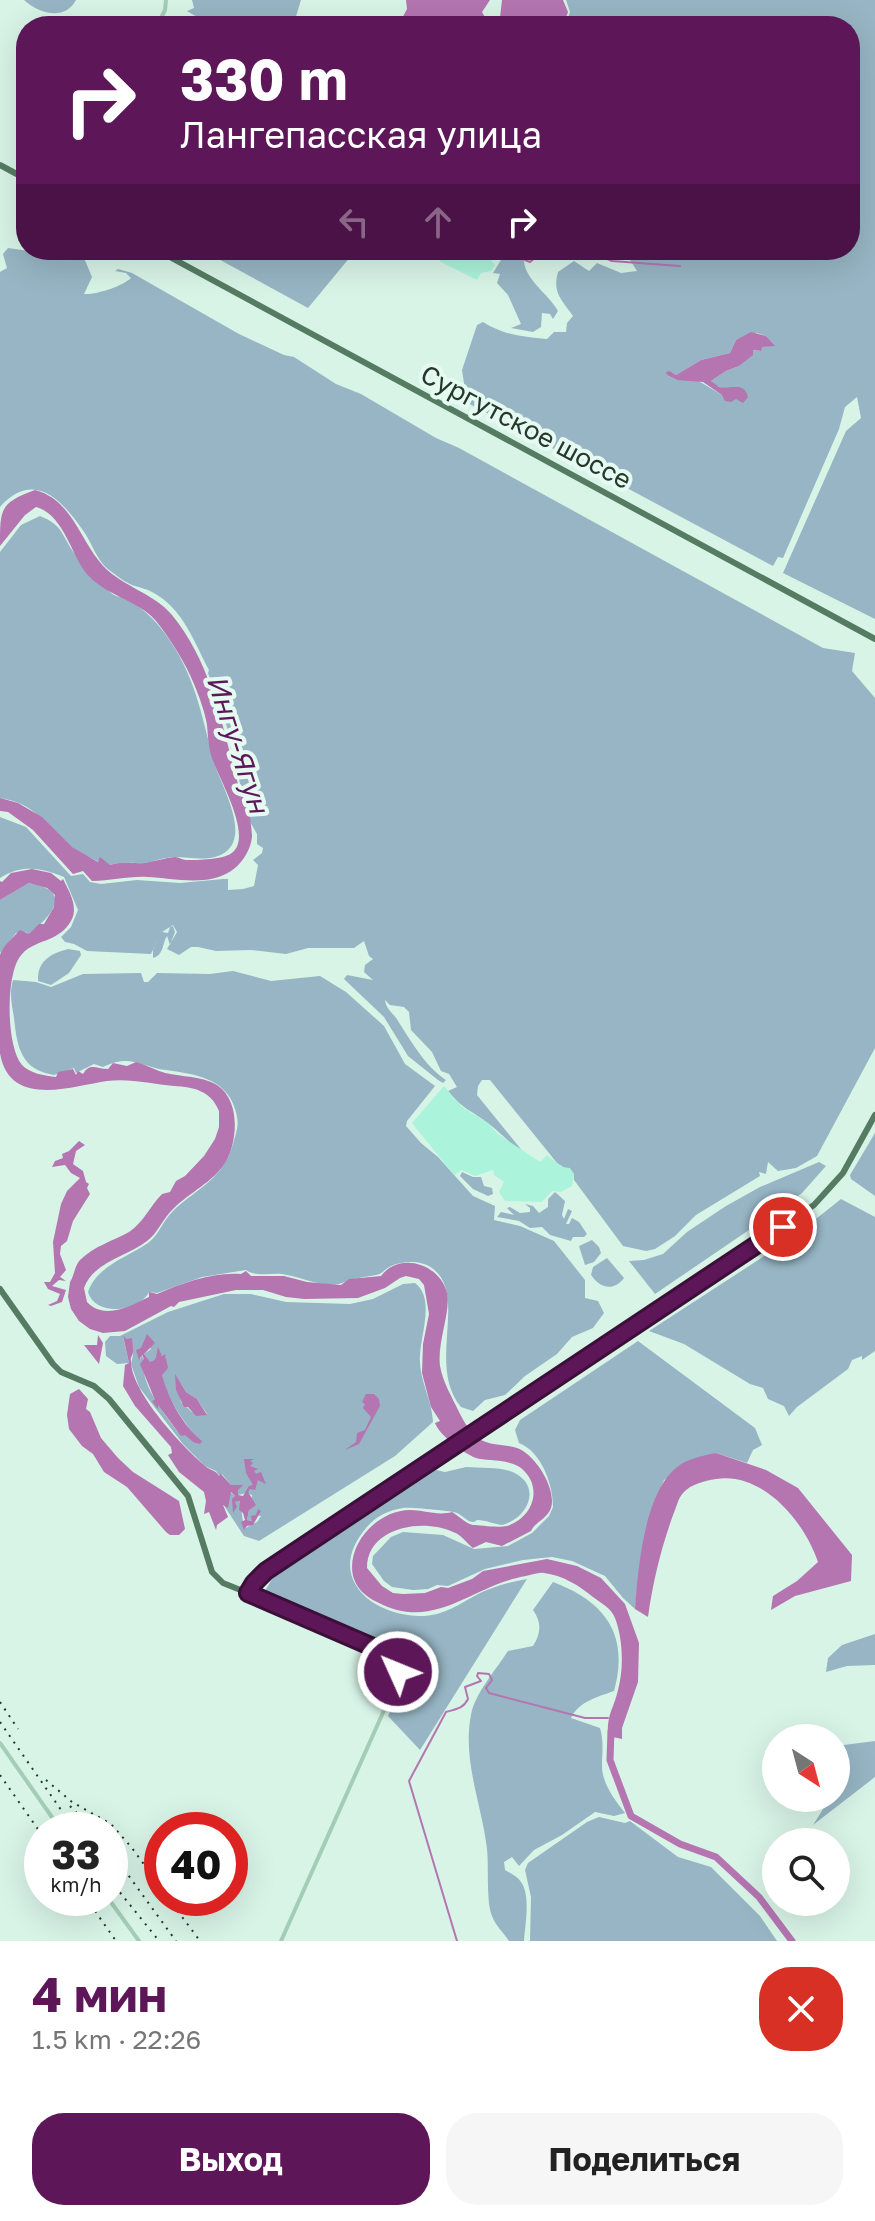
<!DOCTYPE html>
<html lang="ru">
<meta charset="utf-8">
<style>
:root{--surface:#fff;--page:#f6f6f6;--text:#222;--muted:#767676;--accent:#5d1758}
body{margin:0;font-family:"Golos Text",sans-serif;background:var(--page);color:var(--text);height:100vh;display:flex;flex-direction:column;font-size:30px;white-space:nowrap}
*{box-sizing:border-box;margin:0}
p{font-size:26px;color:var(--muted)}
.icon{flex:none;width:44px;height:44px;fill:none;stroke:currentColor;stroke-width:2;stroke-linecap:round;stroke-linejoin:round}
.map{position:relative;height:1941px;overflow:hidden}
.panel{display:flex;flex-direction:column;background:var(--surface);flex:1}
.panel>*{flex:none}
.guide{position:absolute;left:16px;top:16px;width:844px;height:244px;border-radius:32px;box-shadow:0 8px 32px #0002;background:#5d1758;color:#fff;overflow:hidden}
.needle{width:52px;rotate:144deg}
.tools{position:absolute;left:762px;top:1724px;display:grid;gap:16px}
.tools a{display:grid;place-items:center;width:88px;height:88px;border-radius:50%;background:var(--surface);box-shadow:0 8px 32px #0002;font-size:40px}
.speed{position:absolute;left:24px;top:1812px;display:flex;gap:16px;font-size:40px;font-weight:700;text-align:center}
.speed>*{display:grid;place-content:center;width:104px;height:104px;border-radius:50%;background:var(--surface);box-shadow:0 8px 32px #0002;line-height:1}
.speed small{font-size:20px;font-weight:400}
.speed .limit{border:12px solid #d22;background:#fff;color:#111}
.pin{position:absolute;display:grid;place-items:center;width:68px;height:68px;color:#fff;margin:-34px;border:4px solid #fff;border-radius:50%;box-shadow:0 2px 8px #0007}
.me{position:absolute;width:88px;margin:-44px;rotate:314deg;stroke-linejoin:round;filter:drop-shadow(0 0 6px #0008)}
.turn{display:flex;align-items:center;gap:28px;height:168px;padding:0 32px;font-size:36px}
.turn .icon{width:104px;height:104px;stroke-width:2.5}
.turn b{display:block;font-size:56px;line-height:68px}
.lanes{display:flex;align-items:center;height:76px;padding:0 32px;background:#0003;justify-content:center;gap:40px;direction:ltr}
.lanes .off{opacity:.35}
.round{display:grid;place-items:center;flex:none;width:84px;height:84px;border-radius:32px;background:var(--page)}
.head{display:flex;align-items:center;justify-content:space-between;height:136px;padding:0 32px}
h1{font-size:48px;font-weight:700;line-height:60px;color:var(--accent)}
.cta{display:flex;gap:16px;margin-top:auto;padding:16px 32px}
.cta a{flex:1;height:92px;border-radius:32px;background:var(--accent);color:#fff;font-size:32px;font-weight:700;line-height:92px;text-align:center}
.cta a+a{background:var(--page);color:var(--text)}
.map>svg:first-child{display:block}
</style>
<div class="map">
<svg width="875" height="1941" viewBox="0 0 875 1941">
<rect width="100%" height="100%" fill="#d8f4e7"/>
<!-- green -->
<g fill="#97b5c4" fill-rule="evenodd">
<path d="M24 0H76C65 21 39 14 24 0Z"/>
<path d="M192 0H301L293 26H212L187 11 194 8Z"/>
<path d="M566 0H875V619L783 573 846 431 861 418 857 397 845 407 839 429 783 558 778 557 773 566 462 400 460 392 464 383 462 370 477 325 483 322C504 335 523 337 547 339L554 332H566L567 323 573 316C562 300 552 293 558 272L574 261 589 271 597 263 621 273 637 271 625 252 619 250H850V26H565L570 12ZM757 333 766 336 771 342 768 346 761 347V351L752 350 739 366 726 371 711 381 714 385 725 389 722 395 697 380H677L667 375 670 371 676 375 701 360 730 353 736 340Z"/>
<path d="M8 248 29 251 71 250 84 258 92 277 84 294C96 295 123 286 131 278L126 273 115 271 118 269 132 273 239 334 284 355 294 357 336 384 361 394 436 438 459 448 823 648 855 653 852 671 875 698V1048L817 1156 796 1168 778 1171 768 1162 766 1174 759 1172 760 1176 696 1215 675 1236 655 1249 646 1251 623 1246 574 1180V1174L557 1163 490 1080H482L478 1086 477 1095 524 1153C510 1144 501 1133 489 1124 473 1111 462 1109 448 1091L457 1087 449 1074 441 1071 432 1052 411 1030 409 1012 404 1007 390 1005 385 1000C386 1010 393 1012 398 1021 411 1041 425 1066 446 1080L443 1083 438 1080 408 1056 384 1017 344 979 347 975 373 980 364 972 365 965 373 959 369 956 364 941 354 948H308L286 954 251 950 216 951 198 947H191L179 955 167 949 177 932 173 925 162 932 168 933 170 927 173 926 175 932 170 945 167 936C162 944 164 955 153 958V950L159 936 151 954 87 951 74 944 65 942 61 937 71 927 78 910 64 877C41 868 22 864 0 878V817L26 827 71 876 83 874 90 882 101 884 137 880 180 883 223 879H228V890L243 889 254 886 258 865 253 860 262 853 263 848 257 844V834L249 820 250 804 241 788 227 727 208 673 209 670C194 642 183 608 152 592 147 589 141 588 135 586 127 584 116 575 109 570 96 560 92 542 82 529 61 499 33 470 0 507V272L7 268 3 254Z"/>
<path d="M202 250H356L308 308Z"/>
<path d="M513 250 523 253C524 258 524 263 525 267 531 284 549 295 558 311L553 319 550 314 542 313 541 327 533 332 511 328 521 324 508 295 497 283 500 274 493 273 504 255Z"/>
<path d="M40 516C62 525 61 533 72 550 79 561 104 588 114 595 118 597 122 597 126 598 142 607 156 621 166 635 194 673 202 715 213 759 219 782 250 831 227 851 212 863 191 857 175 857 165 857 155 861 145 863 131 864 124 861 110 865L100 859 99 862C88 856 76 851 66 843 42 822 36 804 0 798V552L21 525Z"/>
<path d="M29 883C76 892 50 916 29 935L26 932 16 933 0 953V900Z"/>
<path d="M68 949 80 951 81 955 69 973 51 985 38 981C37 961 50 954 68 949Z"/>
<path d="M233 971 271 981 320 976 346 992 384 1026 405 1064 435 1086 407 1121 406 1126 421 1143 438 1157 473 1196 495 1206 494 1220 520 1226 554 1241 585 1280V1298L598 1301 604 1313 593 1328 572 1337 557 1354 525 1376 505 1395 485 1400 473 1411 461 1407C426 1365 469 1295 432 1268 421 1260 403 1261 391 1266 384 1269 383 1274 376 1275 364 1277 354 1278 342 1283 326 1289 298 1276 282 1274 270 1273 255 1277 246 1270L202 1277 157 1293 149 1292C140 1311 96 1318 88 1292 97 1266 126 1258 148 1243 159 1235 163 1220 174 1210 199 1187 223 1179 233 1144 237 1129 240 1124 235 1109 226 1078 194 1074 166 1070 141 1067 131 1053 103 1067L94 1064 76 1073 74 1068 54 1075C21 1070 17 1047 14 1018 12 1005 9 994 13 980L36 982 51 987 83 974 141 973 144 982H148L157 973 210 974Z"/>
<path d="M875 1133V1196L851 1179 850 1175Z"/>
<path d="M819 1162 826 1166 802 1193 787 1204 655 1294 629 1261 644 1260 663 1254 687 1232 726 1206 760 1187Z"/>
<path d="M462 1172 473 1177H481L484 1186 492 1188 493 1194 488 1196 473 1189 460 1176Z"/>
<path d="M555 1192 565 1201 562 1215 564 1219 568 1209 572 1211 566 1224H569L572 1218 579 1222 587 1234 584 1237H573L571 1241 550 1235 542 1227 530 1228 519 1221 497 1217 501 1212 514 1215 507 1208 510 1207 520 1213 530 1212V1208L525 1204 533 1206 539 1213 548 1207V1199Z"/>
<path d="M841 1199 875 1217V1351L862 1360V1356L852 1360 848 1369 797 1407 789 1416 784 1406 768 1399 763 1388 750 1384 684 1344 649 1331 792 1238Z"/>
<path d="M592 1240 599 1247 601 1253 594 1262 585 1265 579 1246Z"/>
<path d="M607 1258 624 1278C613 1292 600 1288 591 1275L593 1267Z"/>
<path d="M415 1283C435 1298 421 1334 420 1355 418 1378 432 1399 433 1422L395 1456 259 1541 244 1536 223 1504 228 1501 230 1492 235 1496 233 1512 234 1502 240 1501 244 1529 257 1522 261 1516 256 1515 252 1521 247 1520 252 1495 247 1493 238 1495 236 1485H231L222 1474 220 1477 216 1471 205 1466 183 1444 139 1387 131 1364 133 1355 127 1339 123 1337 129 1363 117 1364 106 1356 105 1342 110 1336H120L168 1312 224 1294H251L286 1302 350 1304 373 1299 403 1284ZM146 1341 151 1349 144 1354 150 1363 161 1355 166 1357C166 1363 162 1370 162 1375 163 1392 188 1430 201 1441L193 1442 184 1432H178C165 1415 138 1381 144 1359L141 1355V1359L138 1355ZM181 1384 186 1392 197 1399 207 1414 192 1412 181 1402 179 1393 176 1390V1386Z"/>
<path d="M638 1341 755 1428 762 1445 753 1450 747 1463 716 1453 664 1480C647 1521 639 1565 635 1609L623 1598 605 1576 572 1561 552 1557 523 1560 485 1569 448 1586 437 1585 428 1589 413 1590 392 1587 384 1581 372 1564 373 1556 391 1537 403 1532 443 1535 474 1549 508 1546 532 1533 549 1516 553 1507C553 1485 542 1452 519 1443L515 1430 520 1420Z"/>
<path d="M466 1467C480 1468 497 1467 510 1471 543 1483 530 1518 502 1525 494 1524 485 1520 478 1520 476 1520 475 1522 473 1522 468 1522 462 1515 457 1513 453 1511 408 1507 403 1508 388 1510 375 1517 366 1528 326 1575 368 1614 418 1616 443 1617 459 1604 480 1593 496 1586 510 1582 527 1579L420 1750 388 1716C400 1689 416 1670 387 1648L270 1598 265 1591 275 1574 288 1568 436 1470 445 1472Z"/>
<path d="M553 1582C604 1601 630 1634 614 1691 598 1697 579 1701 571 1718L600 1728C604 1742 602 1752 602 1766 602 1784 615 1800 625 1813L614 1816 595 1812 562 1835 534 1850 519 1866 512 1857 504 1862 505 1870C511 1874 517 1876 521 1882 531 1896 525 1924 524 1941H509C504 1933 495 1925 492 1916 486 1901 489 1867 487 1849 482 1805 462 1760 471 1715 475 1693 496 1670 508 1651L533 1646C541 1633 542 1623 533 1610Z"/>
<path d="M875 1634V1665L847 1666 826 1672 828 1658 842 1645Z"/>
<path d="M875 1741V1777L813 1825 830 1798H836V1789L841 1781H836V1746Z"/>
<path d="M599 1817 625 1823 630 1821 678 1857 711 1867 760 1916 777 1941H530L531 1897 525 1870 528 1863 587 1822Z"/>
</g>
<!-- sand -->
<g fill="#abf3db">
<path d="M430 250H486L484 252 495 265 491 271 481 273 477 280 441 262Z"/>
<path d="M444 1086 462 1107 488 1123 498 1134 540 1162 547 1155 562 1167 570 1168 574 1174 572 1186 561 1192 552 1191 542 1202 505 1201 499 1192 504 1182 494 1175 493 1170 475 1176 462 1170 454 1175 412 1123Z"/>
</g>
<!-- water -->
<g fill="#b475b1">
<path d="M406 0H490L482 12 490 26H398L407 9Z"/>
<path d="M502 0H563L568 12 563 26H499Z"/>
<path d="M751 332 766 336 775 346 762 347 761 351 753 350V355L739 366 726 371 711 381 719 387C730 390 744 381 748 397L743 403 736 399 731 402 725 401 722 395 703 382 677 380 667 375 666 372 670 371 676 375 701 360 730 353 736 340Z"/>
<path d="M35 490C70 499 79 536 99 561 118 586 152 591 172 615 212 664 222 725 238 784 240 791 246 797 248 805 249 807 252 832 252 835 252 848 242 864 231 871 207 887 173 878 147 877 129 876 111 881 92 881L83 871 73 874 33 830 8 812 0 811V798L18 803 42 817 72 847 98 862 100 857 110 865C124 861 131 864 145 863 155 861 165 858 175 857 179 857 182 860 186 860 198 860 224 860 233 852 253 834 217 776 211 755 208 745 208 735 207 725 205 712 199 696 194 684 186 664 170 638 156 621 137 599 105 596 86 573 71 554 63 514 36 507L25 515 0 546C0 508 0 503 35 490Z"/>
<path d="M32 869 51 873 61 881 63 879C69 891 78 906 72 919 59 945 33 937 19 958 6 978 6 1046 22 1065 29 1073 45 1076 56 1077L58 1072 73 1069 76 1075 78 1071 83 1074C90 1062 96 1069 108 1069L113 1063 127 1066 136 1062C144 1064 151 1068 159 1071 176 1077 194 1075 211 1082 241 1094 239 1140 225 1163 213 1182 189 1193 174 1208 163 1218 158 1233 147 1241 128 1256 93 1262 84 1288L87 1302C105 1321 132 1305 149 1297V1292L157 1294C183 1283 212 1272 241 1274L246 1271 251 1276H284L307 1282 341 1285 349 1279 381 1276C400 1251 440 1264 447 1293 451 1312 437 1342 440 1366 443 1383 452 1397 459 1412 464 1422 471 1434 481 1440 493 1446 505 1444 517 1448 535 1454 557 1489 551 1508 547 1519 535 1522 531 1531L502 1546 486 1542 473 1548C466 1543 462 1535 453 1532 423 1518 367 1527 367 1568L382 1586 393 1593 403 1594 425 1593 441 1587 448 1588 472 1579 483 1571 547 1559 577 1566 601 1578 625 1604 639 1643 638 1682 622 1728V1739L608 1736C607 1713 613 1711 618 1690 624 1668 623 1639 615 1618 611 1608 601 1603 593 1597 580 1586 562 1575 544 1573 538 1572 532 1575 526 1576 472 1585 435 1633 377 1602 366 1597 356 1588 353 1576 346 1544 378 1510 410 1510 424 1510 437 1516 452 1512 458 1515 466 1524 473 1525 479 1525 497 1528 507 1526 533 1518 544 1487 521 1468 510 1459 485 1461 476 1458 463 1453 440 1436 435 1423L440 1421 431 1407 422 1373 423 1344 429 1314 424 1285 419 1279 406 1276 400 1278 385 1288 358 1298 304 1299 286 1297 263 1290H236L179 1302 174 1307 171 1306 125 1331 103 1333 90 1329 79 1321 71 1309 68 1297 70 1282C74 1276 75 1265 80 1260 94 1246 113 1241 129 1232 143 1223 151 1205 162 1194L170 1192 176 1181 185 1176 204 1156 215 1139 219 1127V1111C211 1091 194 1087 174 1086 152 1084 130 1078 107 1081 73 1086 9 1109 0 1053 0 1043 0 1032 0 1022 0 1006 0 969 0 955 3 945 16 935 20 930L29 934 39 924H44L54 907 55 895 47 888 29 883 0 900V881L2 882 11 873Z"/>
<path d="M79 1141 85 1145 76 1151 73 1164 83 1171 86 1182 89 1184 87 1188 90 1194 73 1221 67 1241 61 1246 60 1254 66 1270 60 1277 66 1281 59 1280 52 1286 66 1290 62 1302 51 1306 48 1305 57 1301 60 1294 48 1289 44 1282H50L55 1273 53 1242 61 1204 67 1191 80 1178 71 1173 65 1165 52 1167 55 1161 63 1158 62 1154 69 1151Z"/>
<path d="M147 1334 155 1343 144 1354 150 1362C158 1360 156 1354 158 1347L162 1356 165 1354 168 1368 162 1375C168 1398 183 1426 202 1441L200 1444 193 1442 185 1435 181 1436 158 1405V1409L152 1401 155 1400 140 1364 144 1359 142 1355 139 1360 136 1350 141 1348Z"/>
<path d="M98 1335 103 1343 99 1364 84 1345H97Z"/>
<path d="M123 1336 127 1339 132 1338C132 1342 133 1346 133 1350 133 1357 130 1356 131 1362 132 1393 182 1446 204 1465 210 1471 215 1469 219 1476L221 1474 231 1485H243L238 1490V1495L243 1496 249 1486 253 1485 246 1473 244 1459H254L250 1461 253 1463 250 1466 258 1469 254 1471 256 1474 261 1472 266 1484 258 1480 255 1490 250 1489 248 1492 256 1505 249 1510 247 1520 252 1521 251 1516 256 1515 258 1509 261 1511 253 1525 247 1526 244 1530 241 1522 245 1520 243 1513 239 1510 240 1501 235 1502 237 1507 233 1513 232 1499 235 1496 231 1492 228 1508 223 1505 228 1517 217 1525 216 1530 209 1512 204 1514 206 1501 204 1492 179 1472 168 1455 172 1453 171 1447 135 1406 123 1386 125 1365 129 1363Z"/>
<path d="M175 1374 186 1392 197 1399 207 1415 196 1416 188 1407H184L176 1390Z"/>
<path d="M79 1389 88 1399 86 1409 90 1412 101 1438 118 1458 133 1472 179 1501 185 1529 179 1535H170L166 1532 127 1487 104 1472 93 1454 82 1446 69 1429 67 1415 70 1394Z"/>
<path d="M366 1394H374L379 1399 380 1406 359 1444 345 1450 356 1442 357 1433 365 1430 371 1417 363 1408 365 1404 362 1402Z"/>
<path d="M716 1453 766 1470 798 1488 852 1555 851 1581 795 1596 771 1610 773 1596 797 1581 818 1562C804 1521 763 1472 716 1479 704 1481 691 1484 683 1493 678 1498 676 1509 673 1515 661 1549 653 1581 648 1617L635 1609C638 1570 644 1494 676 1468 688 1458 702 1456 716 1453Z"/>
</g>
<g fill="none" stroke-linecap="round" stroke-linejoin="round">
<!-- stream -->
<g stroke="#b475b1" stroke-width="2">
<path d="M525 260 530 262 537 256 545 257 550 255 554 258 557 256 565 259 573 253 584 255 591 252 612 261 680 266"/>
<path d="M457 1941 409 1781 446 1712C456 1709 463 1709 468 1699L465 1687 481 1681 477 1676 478 1673 489 1674 492 1680 486 1688 489 1693 585 1718H608"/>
</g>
<!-- river -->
<path stroke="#b475b1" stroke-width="7" d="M611 1731 610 1760 631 1816 680 1844 716 1857 759 1897 792 1941"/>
<!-- minor -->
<g stroke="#a3cdb6" stroke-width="4">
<path d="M157 26 165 10 166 0"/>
<path d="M248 1593 382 1651C396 1662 401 1672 394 1688L281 1941"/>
<path d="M0 1743 61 1830"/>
<path d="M108 1898 139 1941"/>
</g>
<!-- major -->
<g stroke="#557b62" stroke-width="6">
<path d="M0 165 26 179"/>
<path d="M157 250 875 639"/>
<path d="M0 1289 53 1364 61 1372 94 1386 109 1399 188 1496 212 1572 223 1583 248 1593 254 1583 266 1571 814 1205 843 1173 875 1115"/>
</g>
<!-- rail -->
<g stroke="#26372b" stroke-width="2" stroke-dasharray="2 6" stroke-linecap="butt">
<path d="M0 1702 18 1729"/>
<path d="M0 1722 75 1830"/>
<path d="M0 1775 42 1835"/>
<path d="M46 1780 72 1802 111 1824 132 1848 162 1889"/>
<path d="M70 1806 93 1830"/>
<path d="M110 1850 176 1941"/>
<path d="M110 1880 159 1941"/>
<path d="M86 1898 116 1941"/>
<path d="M168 1898 200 1941"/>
</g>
</g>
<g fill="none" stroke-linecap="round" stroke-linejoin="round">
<!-- route casing -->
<g stroke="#3c0f39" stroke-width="20">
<path id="route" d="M398 1672 392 1659 382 1651 248 1593 254 1583 266 1571 783 1227"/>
</g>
<!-- route -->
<use href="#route" stroke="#5d1758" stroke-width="14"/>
</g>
<g text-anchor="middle" stroke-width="8" stroke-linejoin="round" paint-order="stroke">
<!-- street labels -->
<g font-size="26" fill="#26372b" stroke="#e5fbf1">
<text transform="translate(526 427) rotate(28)" y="9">Сургутское шоссе</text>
</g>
<!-- water labels -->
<g font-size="28" font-style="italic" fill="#5d1758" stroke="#e5fbf1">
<text transform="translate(238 744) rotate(72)" y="10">Ингу-Ягун</text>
</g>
</g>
</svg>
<div class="tools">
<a><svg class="needle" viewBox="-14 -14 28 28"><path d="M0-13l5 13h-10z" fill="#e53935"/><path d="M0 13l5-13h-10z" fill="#767676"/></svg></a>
<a><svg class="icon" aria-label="search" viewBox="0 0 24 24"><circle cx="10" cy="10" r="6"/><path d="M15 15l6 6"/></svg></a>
</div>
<div class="speed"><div>33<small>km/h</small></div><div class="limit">40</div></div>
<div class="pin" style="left:783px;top:1227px;background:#d93025"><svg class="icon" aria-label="arrive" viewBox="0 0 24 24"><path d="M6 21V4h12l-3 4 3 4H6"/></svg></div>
<svg class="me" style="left:398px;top:1672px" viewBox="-20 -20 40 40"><circle r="17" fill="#5d1758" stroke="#fff" stroke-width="3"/><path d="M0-11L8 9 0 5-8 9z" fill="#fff"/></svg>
<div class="guide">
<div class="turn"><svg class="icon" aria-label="right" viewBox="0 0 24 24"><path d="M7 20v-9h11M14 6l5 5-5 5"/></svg><div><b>330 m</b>Лангепасская улица</div></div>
<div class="lanes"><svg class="icon off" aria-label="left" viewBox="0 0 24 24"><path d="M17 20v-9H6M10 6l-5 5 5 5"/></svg><svg class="icon off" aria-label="ahead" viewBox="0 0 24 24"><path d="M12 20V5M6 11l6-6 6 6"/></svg><svg class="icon" aria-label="right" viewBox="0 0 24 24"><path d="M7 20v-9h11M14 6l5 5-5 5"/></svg></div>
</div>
</div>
<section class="panel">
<div class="head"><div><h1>4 мин</h1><p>1.5 km · 22:26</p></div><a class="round" style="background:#d93025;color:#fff"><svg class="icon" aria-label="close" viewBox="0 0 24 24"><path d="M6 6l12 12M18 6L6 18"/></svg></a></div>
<div class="cta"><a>Выход</a><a>Поделиться</a></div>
</section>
